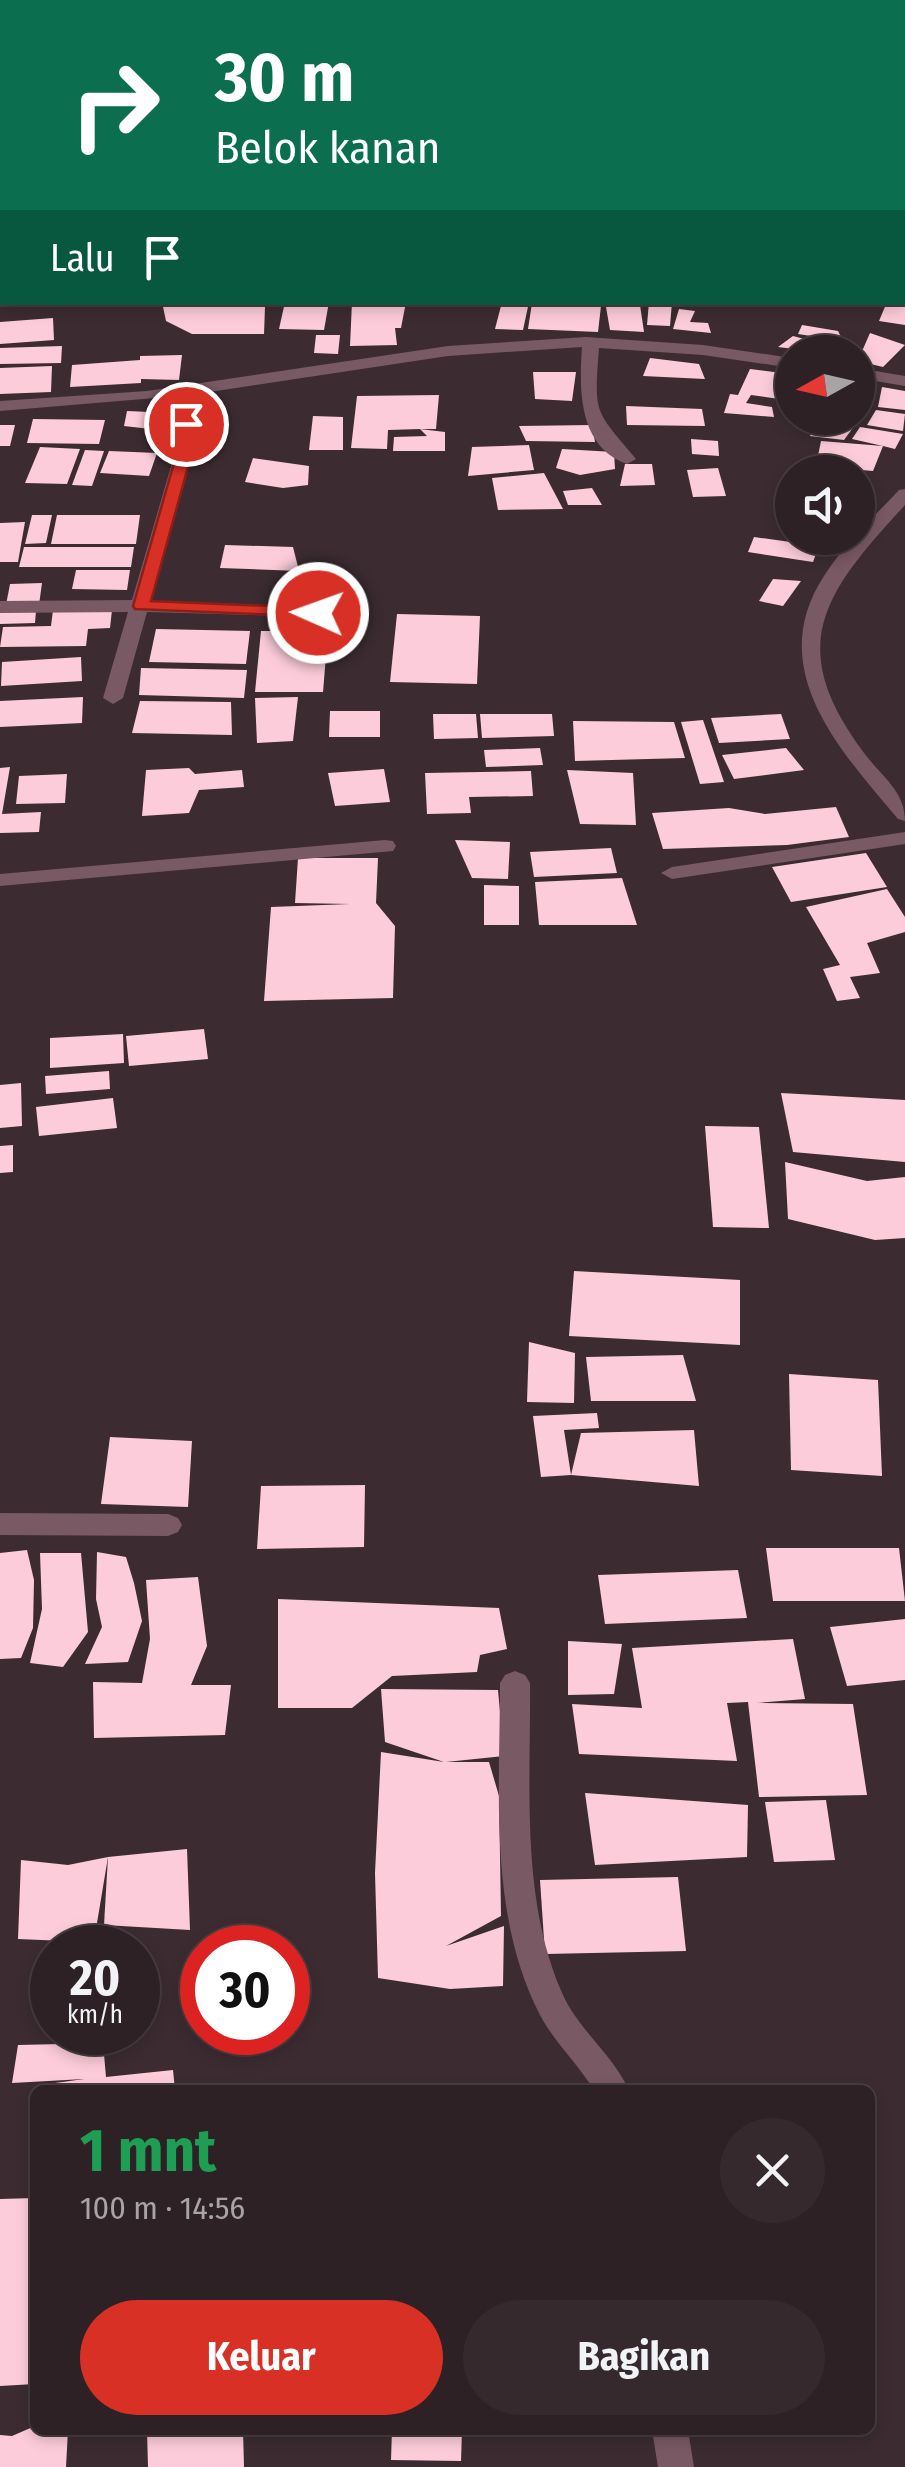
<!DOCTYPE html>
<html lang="id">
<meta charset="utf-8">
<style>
:root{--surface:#2d2125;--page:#35292d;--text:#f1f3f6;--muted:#a7a3a7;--line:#483e42;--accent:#d93025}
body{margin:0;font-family:"Fira Sans Condensed",sans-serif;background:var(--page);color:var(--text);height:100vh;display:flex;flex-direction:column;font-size:38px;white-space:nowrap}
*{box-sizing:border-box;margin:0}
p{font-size:32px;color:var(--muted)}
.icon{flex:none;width:55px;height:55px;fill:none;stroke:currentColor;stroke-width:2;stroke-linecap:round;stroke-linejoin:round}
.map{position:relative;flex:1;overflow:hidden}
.details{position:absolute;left:30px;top:2085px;width:845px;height:350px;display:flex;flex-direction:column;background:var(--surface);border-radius:15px;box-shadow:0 5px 15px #0003,0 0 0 2px var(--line)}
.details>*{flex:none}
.guide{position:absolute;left:0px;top:0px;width:905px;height:305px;box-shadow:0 5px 15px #0003,0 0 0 2px var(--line);background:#0b6e4f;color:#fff;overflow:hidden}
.needle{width:65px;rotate:262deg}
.tools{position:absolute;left:775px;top:335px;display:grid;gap:20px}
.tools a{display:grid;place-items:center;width:100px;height:100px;border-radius:50%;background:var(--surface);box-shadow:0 5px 15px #0003,0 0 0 2px var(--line);font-size:50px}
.speed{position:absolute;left:30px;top:1925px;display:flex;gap:20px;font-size:50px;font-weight:700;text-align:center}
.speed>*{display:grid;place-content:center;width:130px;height:130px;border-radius:50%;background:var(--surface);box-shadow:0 5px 15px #0003,0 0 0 2px var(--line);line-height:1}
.speed small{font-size:25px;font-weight:400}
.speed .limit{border:15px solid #d22;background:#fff;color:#111}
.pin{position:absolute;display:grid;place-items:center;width:85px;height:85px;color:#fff;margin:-42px;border:5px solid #fff;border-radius:50%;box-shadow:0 2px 10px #0007}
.me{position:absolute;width:110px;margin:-55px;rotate:272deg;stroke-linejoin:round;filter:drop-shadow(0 0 8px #0008)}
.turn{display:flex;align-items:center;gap:35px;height:210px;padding:0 50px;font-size:45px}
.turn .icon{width:130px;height:130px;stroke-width:2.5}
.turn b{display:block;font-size:70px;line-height:85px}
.then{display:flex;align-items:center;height:95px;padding:0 50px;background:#0003;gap:20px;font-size:38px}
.round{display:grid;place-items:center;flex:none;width:105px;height:105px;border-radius:52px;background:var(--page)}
.head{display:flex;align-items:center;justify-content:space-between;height:170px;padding:0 50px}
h1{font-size:60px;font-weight:700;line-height:75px;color:#1e9e55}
.primary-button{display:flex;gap:20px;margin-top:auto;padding:20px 50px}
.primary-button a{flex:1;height:115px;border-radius:60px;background:var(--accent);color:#fff;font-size:40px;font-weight:700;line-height:115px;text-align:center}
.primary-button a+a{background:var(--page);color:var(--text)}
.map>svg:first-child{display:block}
</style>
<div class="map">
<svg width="905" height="2467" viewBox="0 0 905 2467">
<rect width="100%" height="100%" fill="#3c2c31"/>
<!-- building -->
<g fill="#fdccda">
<path d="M162 302 265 307 264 334H192L166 321Z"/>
<path d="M285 302H329L324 330 279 329Z"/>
<path d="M352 302H406L401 328H395L397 345 350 346Z"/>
<path d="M502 302H529L523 330 495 329Z"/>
<path d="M649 302H672L670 326 647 325Z"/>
<path d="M887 302 905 303V325L879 321Z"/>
<path d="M532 303 601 306 598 332 528 329Z"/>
<path d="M640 305 644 332 610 330 606 307Z"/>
<path d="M679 309 695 311 690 322 708 323 711 333 673 329Z"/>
<path d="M53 318 54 340 0 344V322Z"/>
<path d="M802 325 838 331 843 341 798 334Z"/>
<path d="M870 333 905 345 883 367 858 361V352H829L835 343 863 349Z"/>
<path d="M316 335H340L338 354 314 353Z"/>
<path d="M793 336 823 344 818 352 778 347Z"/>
<path d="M62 346 61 363 0 364V348Z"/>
<path d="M182 355 179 380 141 379V383L70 387 72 365 140 360V356Z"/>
<path d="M650 358 699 364 705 379 643 376Z"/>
<path d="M52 366 51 392 0 394V368Z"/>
<path d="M750 369 790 374 779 399 751 395 746 403 772 407 774 417 724 413 730 394 738 395Z"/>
<path d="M533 372H576L572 401 535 399Z"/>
<path d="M882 387 905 391V410L878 407Z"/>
<path d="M439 395 436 429H420L445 432V451H393L394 437 427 436 420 429 388 430 387 449 351 448 357 396Z"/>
<path d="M626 406 702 409 705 426 627 425Z"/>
<path d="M876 410 905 414 903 431 867 425Z"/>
<path d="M127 411 172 413 168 431 124 426Z"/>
<path d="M858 413 863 414 844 440 810 436 819 418H858Z"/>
<path d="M313 416 343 417V450H309Z"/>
<path d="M33 419 105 420 99 444 27 443Z"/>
<path d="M0 425H15L10 446H0Z"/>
<path d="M592 425 595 442 526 441 519 426Z"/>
<path d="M860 427 903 434 895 449 883 446 873 471 816 466 821 441 883 446 852 439Z"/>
<path d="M691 439 718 441 719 456 692 454Z"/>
<path d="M529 445 534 470 468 476 472 447Z"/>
<path d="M40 447 80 449 67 484 25 483Z"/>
<path d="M562 449 614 452 615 469 580 475 556 468Z"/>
<path d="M85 450 104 451 92 486 72 485Z"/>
<path d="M109 451 157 453 149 476 100 473Z"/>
<path d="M253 458 309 466 308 485 283 488 245 482Z"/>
<path d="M625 464H652L655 485 620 486Z"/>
<path d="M718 468 726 496 693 497 687 470Z"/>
<path d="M544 473 563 509 498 510 492 478Z"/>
<path d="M592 488 602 505H568L563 491Z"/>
<path d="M32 515H52L46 543 25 544Z"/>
<path d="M57 515H140L136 544H51Z"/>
<path d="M25 522 18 562H0V523Z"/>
<path d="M754 537 819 546 813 562 748 552Z"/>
<path d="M225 545 293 547 299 571 220 568Z"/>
<path d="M24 547H134L131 567H19Z"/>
<path d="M76 570H130L127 590 72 589Z"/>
<path d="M773 579 801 581 783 606 759 601Z"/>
<path d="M42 583 39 605H6L10 584Z"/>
<path d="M53 610H112L110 628 88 629 86 646 0 647 3 627 51 626Z"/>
<path d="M36 611 35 623 0 624V612Z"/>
<path d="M397 614 480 616 477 684 390 682Z"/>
<path d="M156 629 250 631 246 664 149 662Z"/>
<path d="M261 631H328L323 692H255Z"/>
<path d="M81 657 82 681 1 686 2 662Z"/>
<path d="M141 668 247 670 244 698 139 695Z"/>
<path d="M83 697 82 723 0 727V701Z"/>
<path d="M298 697 293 741 257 743 255 698Z"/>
<path d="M140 701 231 702 232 735 132 733Z"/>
<path d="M330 711H380V737H329Z"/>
<path d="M433 714H476L478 738 434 739Z"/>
<path d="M480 714H552L554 736 482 738Z"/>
<path d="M781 714 790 739 719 743 711 718Z"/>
<path d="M703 720 724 782 700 784 681 722Z"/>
<path d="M573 721 674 722 685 758 575 761Z"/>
<path d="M540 748 543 765 486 767 484 750Z"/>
<path d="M786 748 804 770 734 779 722 755Z"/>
<path d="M10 767 2 814 41 812 39 832 0 833V768Z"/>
<path d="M189 768 195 774 242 770 244 787 199 790 189 813 142 816 146 770Z"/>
<path d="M384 769 390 802 335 806 328 773Z"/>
<path d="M567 770 633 773 636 825 580 824Z"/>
<path d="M531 771 533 796 469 797 471 813 427 814 425 773Z"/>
<path d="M67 774 65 803 16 804 19 776Z"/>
<path d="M836 807 849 837 787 845 663 849 652 813 729 808 765 814Z"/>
<path d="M455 840 510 842 508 879 472 878Z"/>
<path d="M611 848 617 873 534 877 530 852Z"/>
<path d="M866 853 887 887 791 902 772 867Z"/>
<path d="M298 858H378L376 903 395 926 393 998 264 1001 271 907 350 904 295 903Z"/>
<path d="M622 878 637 925H539L535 882Z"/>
<path d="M484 885 519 886V925H484Z"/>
<path d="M887 889 905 917V932L867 943 880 973 850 977 860 998 837 1001 823 969 840 965 806 907Z"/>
<path d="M204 1029 208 1059 129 1066 126 1036Z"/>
<path d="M123 1034 124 1063 50 1068V1038Z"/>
<path d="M109 1071 110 1089 46 1094 45 1076Z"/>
<path d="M21 1083 22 1126 0 1128V1085Z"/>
<path d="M781 1093 905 1100V1162L793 1152Z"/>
<path d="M113 1098 117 1128 39 1136 36 1107Z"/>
<path d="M705 1126 759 1127 769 1228 713 1227Z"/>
<path d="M13 1145V1172L0 1173V1146Z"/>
<path d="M785 1162 867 1181 905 1177V1238L875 1240 788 1219Z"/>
<path d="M574 1271 740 1280V1345L569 1336Z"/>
<path d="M529 1342 575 1353 574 1403 527 1402Z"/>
<path d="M683 1355 696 1401H591L586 1357Z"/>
<path d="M789 1374 878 1380 882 1476 791 1470Z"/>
<path d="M597 1413 599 1428 564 1430 571 1475 541 1477 533 1416Z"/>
<path d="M694 1430 699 1486 571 1475 581 1433Z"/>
<path d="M110 1437 192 1441 188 1507 101 1504Z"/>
<path d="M365 1485 364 1547 257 1549 261 1486Z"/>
<path d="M766 1548H899L905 1601H773Z"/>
<path d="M27 1550 34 1580 33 1628 21 1658 0 1659V1553Z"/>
<path d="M97 1552 126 1557 134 1583 142 1621 128 1662 85 1664 102 1627 96 1599Z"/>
<path d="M40 1553H81L88 1632 63 1667 30 1663 42 1609Z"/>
<path d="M738 1570 747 1618 605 1624 598 1575Z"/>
<path d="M198 1577 207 1646 191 1685H231L225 1735 94 1738 93 1682 142 1683 150 1639 146 1580Z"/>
<path d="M278 1599 499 1608 507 1649 480 1655 477 1672 392 1676 352 1708H278Z"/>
<path d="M905 1619V1680L847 1686 830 1627Z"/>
<path d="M793 1639 805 1699 757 1703 853 1704 867 1795 759 1797 748 1702 727 1703 737 1761 579 1754 572 1704 642 1708 632 1648Z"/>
<path d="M568 1641 622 1644 614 1694 568 1695Z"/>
<path d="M381 1689 498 1690 504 1756 446 1762H489L499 1796 501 1916 446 1946 504 1926 503 1986 450 1989 378 1978 375 1873 381 1752 444 1762 385 1742Z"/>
<path d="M585 1793 748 1805 747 1857 595 1865Z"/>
<path d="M826 1800 835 1860 774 1862 765 1802Z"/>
<path d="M187 1849 190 1930 104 1925 108 1857Z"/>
<path d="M108 1857 95 1935 65 1941 18 1939 21 1860 68 1865Z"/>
<path d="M678 1877 686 1951 545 1954 540 1880Z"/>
<path d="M103 2043 106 2077 173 2070 175 2090H55V2083L84 2079 12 2083 18 2045Z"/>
<path d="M35 2198V2384L0 2386V2199Z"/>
<path d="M35 2426V2430H68L66 2467H0V2435L12 2436Z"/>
<path d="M147 2430H243L244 2467H148Z"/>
<path d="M392 2430H462L461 2461 391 2460Z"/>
</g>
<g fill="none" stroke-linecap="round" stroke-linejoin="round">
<!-- minor -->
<g fill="#795963" fill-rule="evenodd">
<path d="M2 5V15L0 16V6Z"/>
<rect x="902" y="238" width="3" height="10"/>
<path d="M586 337 703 345 792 358V368L703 355 599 348C594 415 594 409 636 459L627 464C578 447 579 389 582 347L448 356 196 394 192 456 151 601 318 607 325 609V617L147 612 123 698 113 704 103 698 128 612 0 613V601L132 600 174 456 179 396 0 411V401L147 391 448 346Z"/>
<path d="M858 368 905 376V386L858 378Z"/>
<path d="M905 489V505C823 594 782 647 868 758 885 779 905 793 905 821L898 819C841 751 763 669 824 576 845 543 872 519 899 490Z"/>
<path d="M905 832V844L672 879 661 873 672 867Z"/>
<path d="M385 840 393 841 396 846 393 851 0 886V874Z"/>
<path d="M0 1513 168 1514 178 1518 182 1525 178 1532 168 1536 0 1535Z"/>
<path d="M515 1671 525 1675 530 1683C531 1786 520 1899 563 1995 579 2030 612 2054 629 2090H594C578 2064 555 2043 540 2015 488 1914 500 1793 500 1683L505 1675Z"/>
<path d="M652 2430H688L694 2467H658Z"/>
</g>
</g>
<!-- route -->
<path fill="#d93025" stroke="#8d1f18" stroke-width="2.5" d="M186 419 194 424 191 456 151 601 318 608 326 613 324 617 135 609 133 606 176 456 178 424Z"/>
</svg>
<div class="tools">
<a><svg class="needle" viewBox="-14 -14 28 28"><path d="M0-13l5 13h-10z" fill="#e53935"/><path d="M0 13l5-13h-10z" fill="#a7a3a7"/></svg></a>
<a><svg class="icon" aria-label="sound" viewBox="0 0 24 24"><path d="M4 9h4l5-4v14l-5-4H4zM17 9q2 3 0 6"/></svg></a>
</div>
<div class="speed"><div>20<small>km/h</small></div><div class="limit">30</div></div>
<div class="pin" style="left:186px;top:424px;background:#d93025"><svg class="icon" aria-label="arrive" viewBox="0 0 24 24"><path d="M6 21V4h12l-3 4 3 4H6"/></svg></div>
<svg class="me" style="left:318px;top:613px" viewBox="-20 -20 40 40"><circle r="17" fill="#d93025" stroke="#fff" stroke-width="3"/><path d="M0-11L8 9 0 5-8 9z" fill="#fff"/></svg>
<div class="guide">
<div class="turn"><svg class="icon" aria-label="right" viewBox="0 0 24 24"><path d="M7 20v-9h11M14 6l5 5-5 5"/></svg><div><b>30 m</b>Belok kanan</div></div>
<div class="then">Lalu<svg class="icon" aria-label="arrive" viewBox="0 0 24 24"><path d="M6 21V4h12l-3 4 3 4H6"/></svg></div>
</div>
<section class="details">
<div class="head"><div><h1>1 mnt</h1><p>100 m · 14:56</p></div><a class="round"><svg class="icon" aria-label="close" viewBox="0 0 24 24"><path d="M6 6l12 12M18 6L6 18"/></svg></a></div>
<div class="primary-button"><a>Keluar</a><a>Bagikan</a></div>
</section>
</div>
